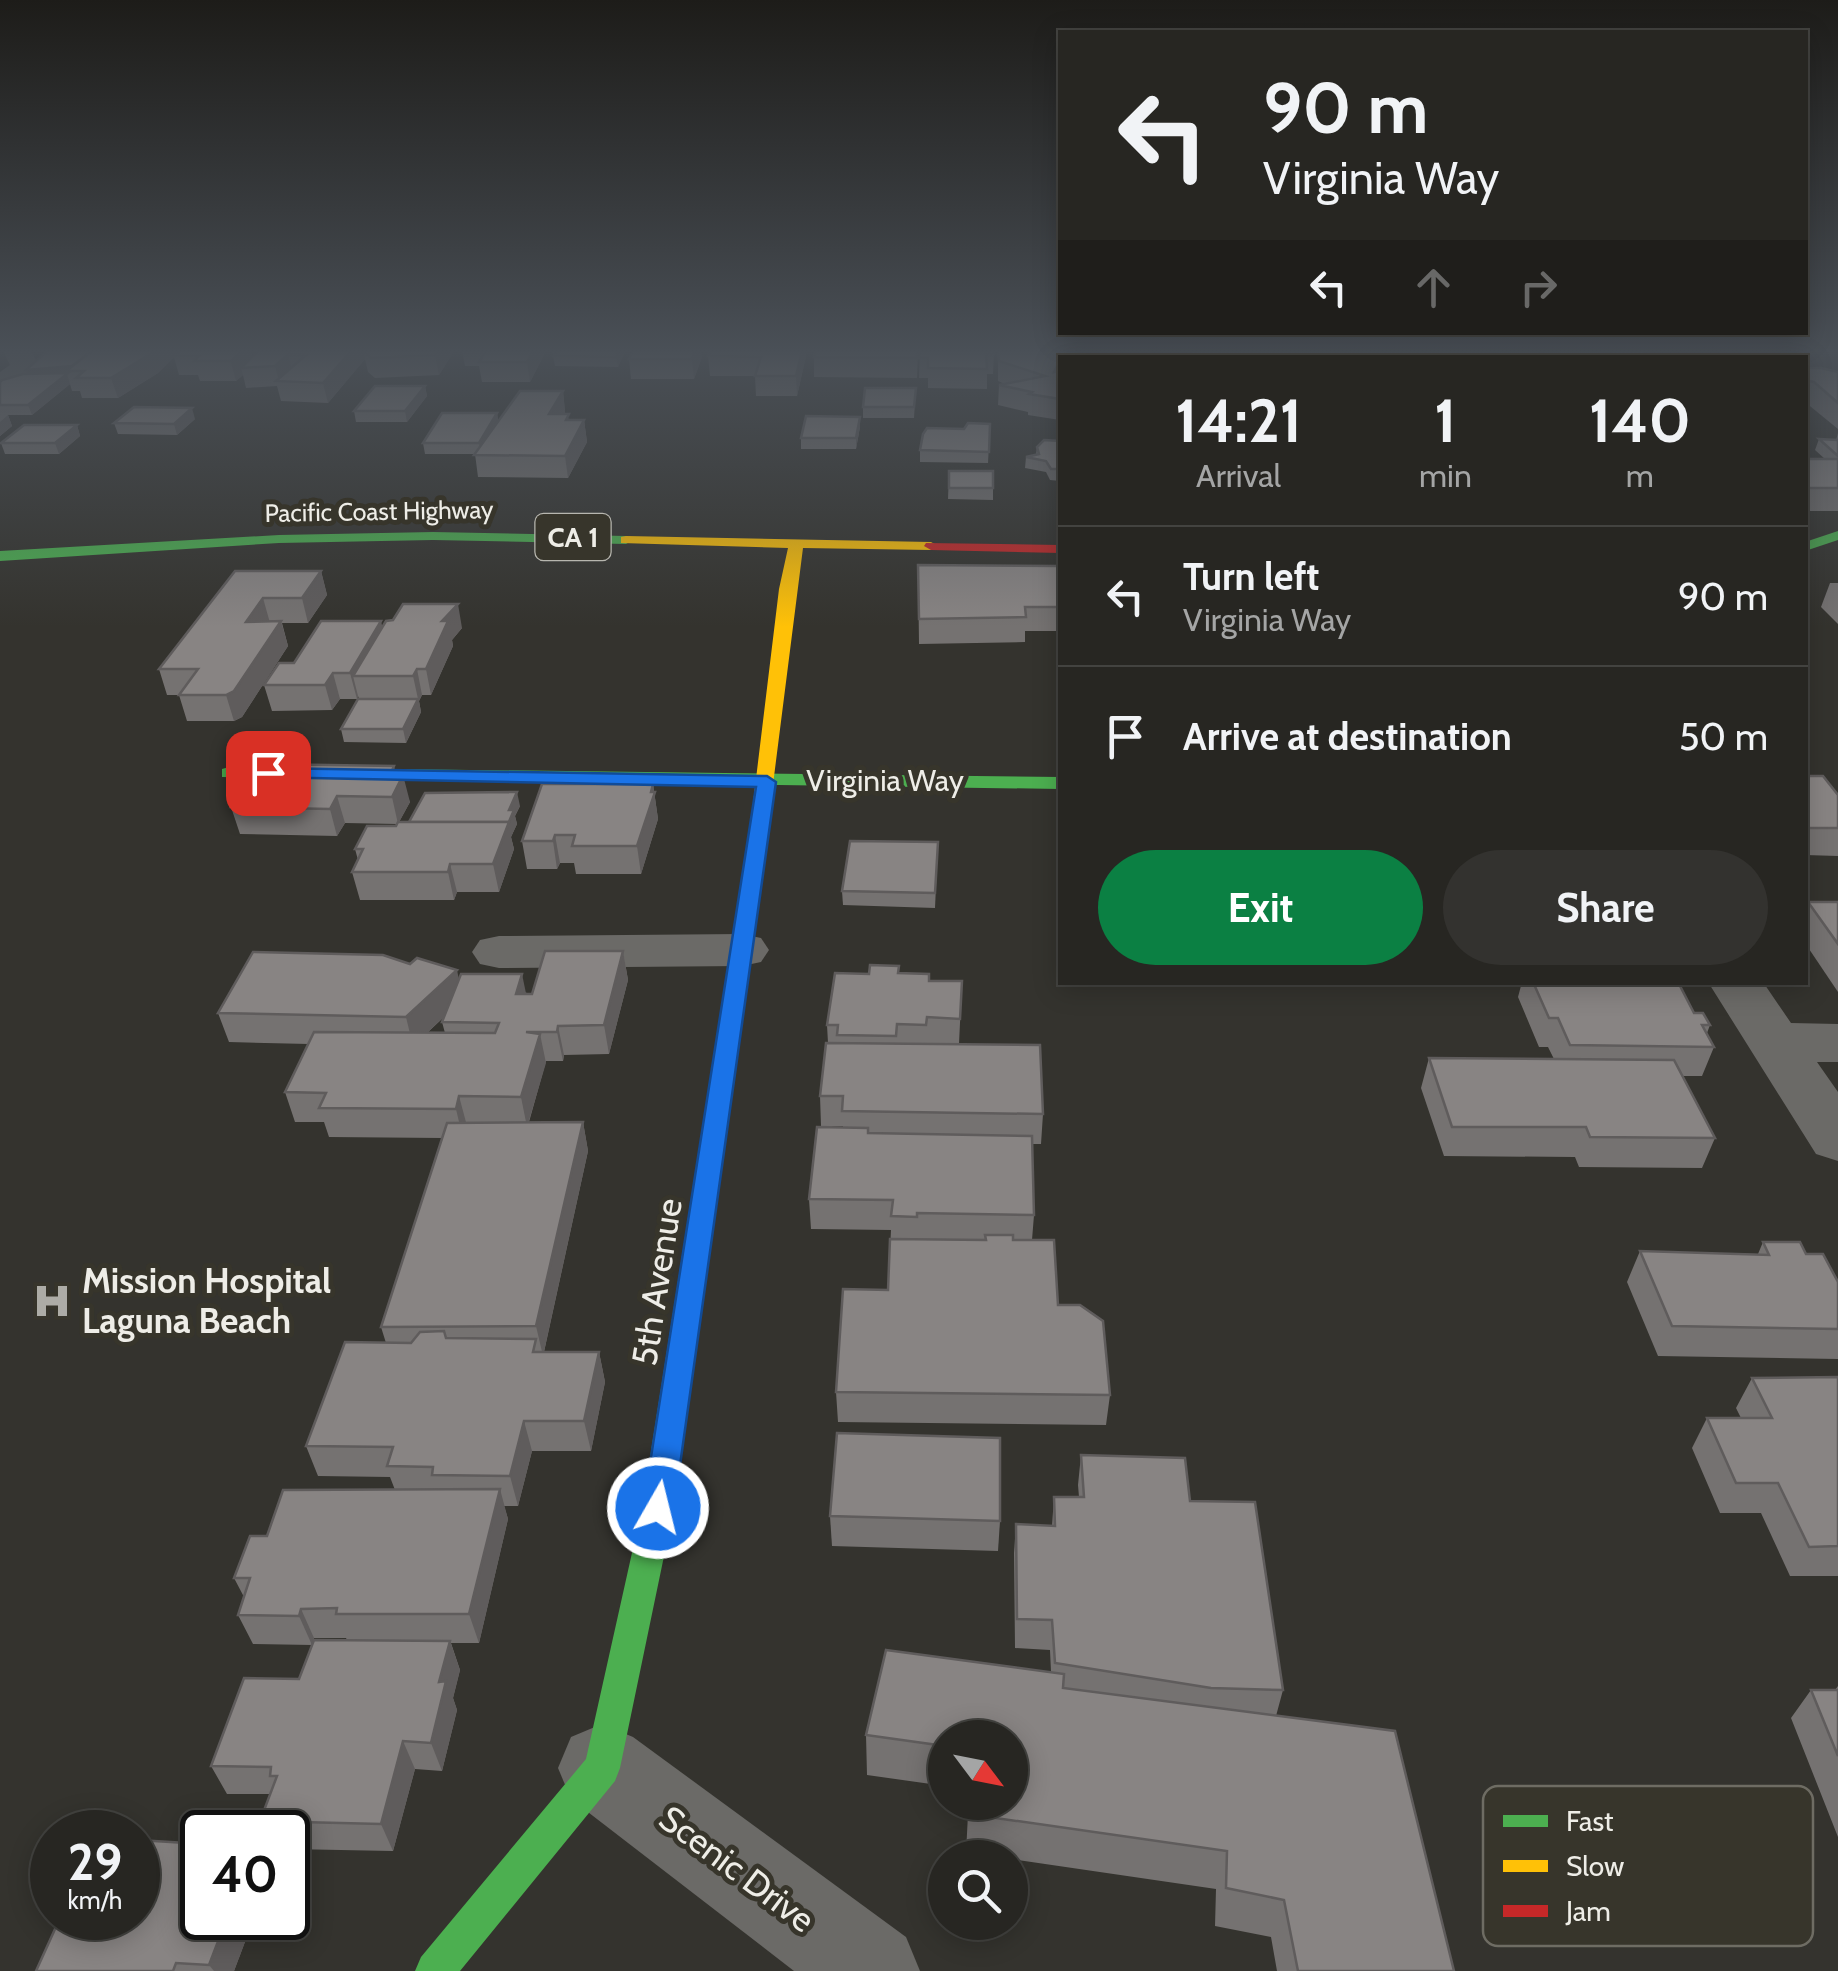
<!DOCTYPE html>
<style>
:root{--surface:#272622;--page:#33322f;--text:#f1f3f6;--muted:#a4a5a5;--line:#434340;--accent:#0b8043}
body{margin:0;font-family:Cabin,sans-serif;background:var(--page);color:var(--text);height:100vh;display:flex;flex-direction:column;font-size:38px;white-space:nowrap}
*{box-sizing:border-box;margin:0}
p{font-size:32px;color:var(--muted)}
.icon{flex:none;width:55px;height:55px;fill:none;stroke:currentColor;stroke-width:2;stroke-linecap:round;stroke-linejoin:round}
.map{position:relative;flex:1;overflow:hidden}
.drawer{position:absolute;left:1058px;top:355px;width:750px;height:630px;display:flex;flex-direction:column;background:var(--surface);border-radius:0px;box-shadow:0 5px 25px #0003,0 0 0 2px var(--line)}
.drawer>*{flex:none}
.guide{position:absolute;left:1058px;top:30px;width:750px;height:305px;border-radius:0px;box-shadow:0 5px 25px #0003,0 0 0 2px var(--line);background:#272622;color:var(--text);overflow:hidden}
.needle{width:65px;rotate:122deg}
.buttons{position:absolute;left:928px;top:1720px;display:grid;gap:20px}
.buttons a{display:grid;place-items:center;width:100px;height:100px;border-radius:50%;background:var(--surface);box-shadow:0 5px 25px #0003,0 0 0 2px var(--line);font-size:50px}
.speed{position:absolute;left:30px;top:1810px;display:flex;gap:20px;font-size:50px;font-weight:700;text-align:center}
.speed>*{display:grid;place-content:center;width:130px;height:130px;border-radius:50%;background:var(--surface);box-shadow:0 5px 25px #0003,0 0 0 2px var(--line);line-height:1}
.speed small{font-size:25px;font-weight:400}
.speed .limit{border:5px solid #111;border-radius:15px;background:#fff;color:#111}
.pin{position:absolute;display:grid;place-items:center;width:85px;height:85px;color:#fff;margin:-42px;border-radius:20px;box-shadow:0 5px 15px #0006}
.me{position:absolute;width:110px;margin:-55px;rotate:8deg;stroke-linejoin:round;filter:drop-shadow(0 0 8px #0008)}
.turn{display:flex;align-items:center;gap:35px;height:210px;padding:0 40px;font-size:45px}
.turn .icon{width:130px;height:130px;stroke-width:2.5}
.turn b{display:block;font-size:70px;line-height:85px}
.lanes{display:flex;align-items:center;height:95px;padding:0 40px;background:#0003;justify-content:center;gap:50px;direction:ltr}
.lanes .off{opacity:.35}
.eta{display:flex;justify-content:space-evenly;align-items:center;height:170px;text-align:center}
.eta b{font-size:60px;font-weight:800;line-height:70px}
.action{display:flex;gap:20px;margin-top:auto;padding:20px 40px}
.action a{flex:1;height:115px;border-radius:60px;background:var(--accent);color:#fff;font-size:40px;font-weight:800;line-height:115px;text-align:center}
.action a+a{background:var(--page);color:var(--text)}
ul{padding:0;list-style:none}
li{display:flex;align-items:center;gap:30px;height:140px;padding:0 40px;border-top:2px solid var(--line)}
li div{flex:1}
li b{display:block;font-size:38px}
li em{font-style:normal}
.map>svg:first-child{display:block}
</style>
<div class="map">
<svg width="1838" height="1971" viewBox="0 0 1838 1971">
<rect width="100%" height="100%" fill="#34332e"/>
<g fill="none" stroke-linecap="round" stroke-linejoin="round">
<!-- street -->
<g fill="#6b6a67" fill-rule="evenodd">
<path d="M3 351H31L40 367 10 392 0 395V372L10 365Z"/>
<path d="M1610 351H1642L1647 358H1615Z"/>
<path d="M742 934 761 938 769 950 761 962 742 966 499 968 480 964 472 952 480 940 499 936Z"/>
<path d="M1708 982H1763L1791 1023 1838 1024V1062H1817L1838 1092V1161L1816 1154Z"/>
<path d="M602 1724 633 1737 906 1937 920 1971H794L571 1799 558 1768 571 1737Z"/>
</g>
<!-- fast -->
<g fill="#4caf50" fill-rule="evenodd">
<path d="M1838 531V540L1805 551V542Z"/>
<path d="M433 532 626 536 633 540 626 544 433 540 279 543 0 561V551L279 535Z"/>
<path d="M229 767 1060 777V789L222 777V769Z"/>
<path d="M761 814 771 820 674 1508 620 1768 615 1781 460 1971H415L421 1957 586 1759 642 1508 751 820Z"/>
</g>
<!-- slow -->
<path fill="#ffc107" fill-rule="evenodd" d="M626 536 931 542 938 546 931 550 803 548 768 824 761 826 751 820 779 589 788 548 621 543V537Z"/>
<!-- jam -->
<path fill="#c62828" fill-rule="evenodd" d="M926 543 1060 545V553L931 550 924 546Z"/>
</g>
<!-- wall -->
<g fill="#757271" fill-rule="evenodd">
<path d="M47 351H251L252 356 258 351H454L439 375 375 378 368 372 365 359 328 403 281 401 277 386 246 388 243 375 236 381H200L198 375H179L174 357 158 373 118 398H82L80 391H72L70 384 32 415H6H8L12 426 0 436V382L27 374 26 370Z"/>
<path d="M462 351H546L530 382H482L479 366H465Z"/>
<path d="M552 351H625L618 367 555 366Z"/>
<path d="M710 351H806V356L797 396H756L755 376H710L708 356Z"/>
<path d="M918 351 917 378 814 377V357Z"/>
<path d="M920 351H994L993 374H987V389L928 388V378H919Z"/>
<path d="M998 351 1060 358V420L1028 415V412L998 405 999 385 1005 384 998 381Z"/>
<path d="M1192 351H1600L1611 356 1221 358 1220 355H1194Z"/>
<path d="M702 357 694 379H631L629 359Z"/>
<path d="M1805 368 1838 372V429L1805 402Z"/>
<path d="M425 386 427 396 407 422H356L354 411Z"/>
<path d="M916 388 914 418H863V407Z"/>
<path d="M563 391 565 412 564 414 570 420H584L587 442 568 478 478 477 475 454H425L423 443 497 413 498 421Z"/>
<path d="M195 419 177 435 118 434 114 423Z"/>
<path d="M990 424 988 463 920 462V450L964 429Z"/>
<path d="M77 425 80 436 59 454H5L1 443Z"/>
<path d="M860 427 856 449H801V438Z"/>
<path d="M1838 433V511H1805V459H1825L1815 450 1819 439 1836 440Z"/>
<path d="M1060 441V481L1050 480 1046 472 1025 468 1026 457 1036 454 1037 447Z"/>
<path d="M949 471H993V500L948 499Z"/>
<path d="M918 565 1060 566V631H1025V642L919 644Z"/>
<path d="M235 571H321L327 595 308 623H282L288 646 242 717 234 721H187L179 695H167L159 669Z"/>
<path d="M1830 583H1838V624L1821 607Z"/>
<path d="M382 627 462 628 452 640 453 646 431 695H422L419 701 421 712 406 743 344 742 341 729 359 699 358 696 357 699H340L332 710 272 711 264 685 294 663Z"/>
<path d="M396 775 410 802 399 822H409L520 806 515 816 517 824 511 837 514 849 499 892H457L454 900H360L352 872 358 860 355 849 397 824 345 823 337 836 240 834 231 807Z"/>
<path d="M1805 776 1838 795V856L1805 855Z"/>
<path d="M653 784 658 819 641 874H576L574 863H560L557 869H527L522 841Z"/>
<path d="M938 842 935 908 843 905 842 891Z"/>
<path d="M1808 902H1838V992L1805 943V910Z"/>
<path d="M623 951 628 980 609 1054 564 1055 563 1061H546L529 1122H583L588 1151 544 1352H599L605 1382 591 1451H532L518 1506H504L508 1519 479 1643H451L460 1670 453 1698 457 1710 442 1771 415 1769 393 1851 288 1849V1832H267L260 1821 270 1794H227L211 1766 299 1679 312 1645 253 1644 238 1615 244 1597 234 1578 267 1536 395 1490 390 1477 318 1476 306 1446 386 1343 381 1327 442 1138 329 1137 324 1122H295L285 1092 309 1044 229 1042 218 1013 459 979 532 994ZM444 1017 442 1022 445 1033H427ZM314 1638H346L347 1640 314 1641Z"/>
<path d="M899 973 929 981H962L959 1044 1043 1114 1041 1144H1032L1034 1215 1032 1240 1058 1305 1110 1395 1106 1425 838 1422 836 1392 888 1290 891 1230 811 1229 809 1199 843 1127V1126H821L820 1096 828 1043 827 1025 869 974Z"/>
<path d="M1522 982H1678L1694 1013 1710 1025 1707 1033 1714 1047 1702 1076H1683L1715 1138 1702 1168 1579 1167 1575 1157 1444 1156 1421 1088 1429 1058 1554 1059 1548 1047H1539L1518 997Z"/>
<path d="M1763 1242 1806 1254 1838 1282V1359L1658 1356 1627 1282 1640 1251 1758 1254Z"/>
<path d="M1838 1377V1576H1790L1761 1513H1720L1692 1448 1707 1418H1741L1736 1408 1752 1378Z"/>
<path d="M1081 1455 1190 1501 1283 1690 1276 1716 1454 1971H1277L1271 1937 1215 1926 1216 1889 1010 1859V1858H998L966 1853 968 1814 1010 1738H945V1786L867 1775 866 1735 1051 1672 1050 1650 1015 1648 1014 1553 1016 1524 1052 1526 1054 1497H1079L1078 1485Z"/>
<path d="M830 1516 1000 1521 998 1551 832 1546Z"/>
<path d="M1838 1686V1837L1791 1718 1811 1690H1835Z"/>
<path d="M202 1918H254L234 1971H36Z"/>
</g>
<!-- shaded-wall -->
<g fill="#5f5c5c">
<path d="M96 351 84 371H66L70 384 32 415 28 405 29 381 26 370Z"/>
<path d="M155 351H175L176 355 174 356V357L158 373 118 398 111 378Z"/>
<path d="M228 351H251L254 363 241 368 243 375 236 381Z"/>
<path d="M351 351H372L364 352 365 359 328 403 323 383Z"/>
<path d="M438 351H454L439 375 435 355Z"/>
<path d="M533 351H546L530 382 527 362Z"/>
<path d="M619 351H625L618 367 616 357Z"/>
<path d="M695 351H701L702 357 694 379 692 359Z"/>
<path d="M802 351H806V356L797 396 796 376Z"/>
<path d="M288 354 293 374 279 381 275 366Z"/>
<path d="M425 386 427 396 407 422 405 411Z"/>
<path d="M563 391 565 412 552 435 549 414Z"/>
<path d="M192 408 195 419 177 435 174 424Z"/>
<path d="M497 413 499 424 481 454 479 443Z"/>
<path d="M8 415 12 426 0 436V422Z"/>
<path d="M860 417V427L856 449V438Z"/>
<path d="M584 420 587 442 568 478 565 456Z"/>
<path d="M77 425 80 436 59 454 55 443Z"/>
<path d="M321 571 327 595 308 623 302 598Z"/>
<path d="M263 598 270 623 246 622Z"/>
<path d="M458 604 462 628 452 640 453 646 431 695 426 669 442 621Z"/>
<path d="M281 621 288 646 242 717 234 721 226 695Z"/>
<path d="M381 621 387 646 353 676 358 696 357 699 350 673Z"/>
<path d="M417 669 422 695 419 701 421 712 406 743 403 729 418 699 413 676Z"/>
<path d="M333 673 340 699 332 710 325 685Z"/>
<path d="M394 766 398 784 403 775 410 802 398 824 392 797 390 775Z"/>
<path d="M653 784 658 819 641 874 637 846Z"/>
<path d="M517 792 520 806 515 816 517 824 511 837 514 849 499 892 493 864 509 810Z"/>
<path d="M337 796 345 823 337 836 330 809Z"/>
<path d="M555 835 560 863 557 869 553 841Z"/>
<path d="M450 864 457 892 454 900 448 872Z"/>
<path d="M623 951 628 980 609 1054 604 1025Z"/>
<path d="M457 970 463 999 413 1046 406 1017Z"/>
<path d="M522 974 528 1003 516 994Z"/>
<path d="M558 1026 564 1055 563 1061 557 1032Z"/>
<path d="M540 1034 546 1063 527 1127 521 1097Z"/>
<path d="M459 1096 467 1126 463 1139 456 1109Z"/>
<path d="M583 1122 588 1151 543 1356 536 1326Z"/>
<path d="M599 1352 605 1382 591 1451 584 1421Z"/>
<path d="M524 1421 532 1451 518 1506 510 1476Z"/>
<path d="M500 1489 508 1519 479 1643 469 1614Z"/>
<path d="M301 1609 314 1638 312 1645 299 1616Z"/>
<path d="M450 1641 460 1670 453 1698 457 1710 442 1771 431 1743 439 1682Z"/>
<path d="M403 1741 415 1769 393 1851 381 1824Z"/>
<path d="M227 1918H254L234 1971H214L209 1965Z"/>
</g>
<!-- building -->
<g fill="#888483" stroke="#5f5c5c" stroke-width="2.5">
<path d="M47 351H92L72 366 26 370Z"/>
<path d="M92 351H155L111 378H76L84 371H66Z"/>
<path d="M179 351H242L231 361H194L199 356H174Z"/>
<path d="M258 351H351L323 383 276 381 306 355 288 354 275 366 241 368Z"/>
<path d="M365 351H438L435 355 371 358 364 352Z"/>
<path d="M486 351H533L527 362H479Z"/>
<path d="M557 351H619L616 357 554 356Z"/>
<path d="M633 351H695L692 359H629Z"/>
<path d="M710 351H802L796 376H755L761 357 708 356Z"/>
<path d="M815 351H917V358L814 357Z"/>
<path d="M920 351H994V354H986L987 369 928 368V358H919Z"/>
<path d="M998 351H1076L1077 358H1060V365L1057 366 1054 372 1060 371V399L1029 394 1032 392 999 385 1045 376 999 361Z"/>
<path d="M1295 351H1334L1338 358H1298Z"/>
<path d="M1495 351H1539L1542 356 1481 358V354L1496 353Z"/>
<path d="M1542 351H1600L1611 356H1547Z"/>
<path d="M1805 368H1821L1838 372V403L1814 382 1805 380Z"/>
<path d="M68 373 28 405H0V382L2 380 23 374Z"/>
<path d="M375 386H425L405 411H354Z"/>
<path d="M865 388H916L914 407H863Z"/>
<path d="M520 391H563L549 414H569L566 420H584L565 456 474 455Z"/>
<path d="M134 407 192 408 174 424 114 423Z"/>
<path d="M442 413H497L479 443H423Z"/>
<path d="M806 416 860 417 856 438H801Z"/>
<path d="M968 423 990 424 989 452 920 450 923 434 927 428 964 429Z"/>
<path d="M24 425H77L55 443H1Z"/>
<path d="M1819 439 1838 440V456Z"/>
<path d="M1044 440 1060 441V469H1051L1046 461 1026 457 1039 454 1037 447Z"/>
<rect x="1805" y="459" width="33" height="29"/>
<rect x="949" y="471" width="44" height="17"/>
<path d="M918 565 1060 566V607H1025L1026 617 919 619Z"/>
<path d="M235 571H321L302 598H263L246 622 281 621 234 691 226 695H179L198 669H159Z"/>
<path d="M403 604H458L442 621H448L426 669H417L413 676H353L386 621 393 620Z"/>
<path d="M321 621H381L350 673H333L325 685H264L279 663H294Z"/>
<path d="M358 699H418L403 729H341Z"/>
<path d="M261 764 394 766 390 775H403L392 797 337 796 330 809 231 807Z"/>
<path d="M1805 776H1823L1838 795V828H1805Z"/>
<path d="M542 784H653L651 792H655L637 846H572L575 835H555L553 841H522Z"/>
<path d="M517 792 509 810H514L508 824 509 822H409L425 793Z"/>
<path d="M398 822H509L493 864H450L448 872H352L363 849H355L367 826H396Z"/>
<path d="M850 841 938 842 935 893 842 891Z"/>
<path d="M1808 902H1838V944Z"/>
<path d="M545 951H623L604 1025 558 1026 557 1032H526L540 1034 521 1097 459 1096 456 1109 319 1108 326 1093 285 1092 314 1032 495 1033 499 1023 442 1022 461 974H522L516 994H532Z"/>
<path d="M253 952 383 955 410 964 417 958 457 970 406 1017 218 1013Z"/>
<path d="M870 965 899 966 898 973 929 974V981H962L960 1019 927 1017 926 1025 897 1024 896 1036 837 1035 838 1025H827L835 973 869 974Z"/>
<path d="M1533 982H1678L1694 1013H1703L1710 1025H1702L1714 1047 1570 1045 1558 1018H1549Z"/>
<path d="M826 1043 1040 1045 1043 1114 842 1111 843 1096H820Z"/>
<path d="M1429 1058 1674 1060 1715 1138 1590 1137 1586 1127H1452Z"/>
<path d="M583 1122 536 1326 381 1327 447 1123Z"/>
<path d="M817 1127 868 1128V1133L1032 1136 1034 1215 917 1213V1217L891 1216 893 1200 809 1199Z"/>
<path d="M985 1235H1013V1240H1054L1058 1305H1080L1103 1321 1110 1395 836 1392 843 1289 888 1290 890 1239 986 1240Z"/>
<path d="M1763 1242H1800L1806 1254H1823L1838 1282V1329L1672 1326 1640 1251 1769 1255Z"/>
<path d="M444 1331 446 1338 536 1339 533 1352H599L584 1421H524L510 1476 432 1475 433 1467 387 1466 393 1447 306 1446 345 1342 411 1343 420 1332Z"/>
<path d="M1838 1377V1546L1809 1547 1778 1483H1736L1707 1418H1772L1752 1378Z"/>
<path d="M837 1433 1000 1438V1521L830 1516Z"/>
<path d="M1081 1455 1185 1458 1190 1501 1255 1502 1283 1690 1211 1688 1055 1663 1052 1620 1017 1619 1016 1524 1055 1526 1054 1497H1084Z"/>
<path d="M500 1489 469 1614H336L337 1608 301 1609 299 1616 238 1615 250 1578H234L250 1536H267L283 1490Z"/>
<path d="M314 1640 450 1641 439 1682 446 1681 431 1743 403 1741 381 1824 260 1821 277 1776H270L271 1767 211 1766 244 1678 299 1679Z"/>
<path d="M886 1650 1064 1674 1063 1688 1395 1731 1454 1971H1298L1284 1900 1226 1888 1227 1851 968 1814 969 1802H1010V1738H945V1746L866 1735Z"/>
<path d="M1811 1690H1838V1756Z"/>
<path d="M138 1840 202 1844V1918H227L209 1965 176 1963 173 1971H36L60 1918H138Z"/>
</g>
<!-- sky -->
<linearGradient id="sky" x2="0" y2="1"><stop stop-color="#1d1c19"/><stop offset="0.56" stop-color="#4a5057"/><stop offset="1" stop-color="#4a5057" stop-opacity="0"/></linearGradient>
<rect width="1838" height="627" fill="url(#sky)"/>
<!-- route -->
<path fill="#1a73e8" stroke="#114b97" stroke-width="2.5" d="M268 768 767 776 776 782 674 1508 670 1518 658 1522 647 1518 643 1508 756 787 261 777 258 773Z"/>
<!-- icons -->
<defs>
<g id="hospital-bare" transform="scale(3)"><path d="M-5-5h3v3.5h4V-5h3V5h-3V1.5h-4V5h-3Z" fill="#adaca6" stroke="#37352b" stroke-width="2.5" paint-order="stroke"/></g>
</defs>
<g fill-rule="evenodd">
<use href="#hospital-bare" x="52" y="1301"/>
</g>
<g text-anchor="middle" stroke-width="10" stroke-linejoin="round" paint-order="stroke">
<!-- far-street labels -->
<g font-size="25" fill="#eeede7" stroke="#37352b">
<text transform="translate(379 511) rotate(-1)" y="9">Pacific Coast Highway</text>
</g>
<!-- shield labels -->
<rect fill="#37352b" stroke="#b7b6af" stroke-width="2.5" x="535.5" y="514" width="75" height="46" rx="8"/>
<g font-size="28" font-weight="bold" fill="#eeede7">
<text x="573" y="547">CA 1</text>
</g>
<!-- street labels -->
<g font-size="30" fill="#eeede7" stroke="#37352b">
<text x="885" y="791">Virginia Way</text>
</g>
<!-- near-poi labels -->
<g font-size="35" font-weight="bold" fill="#eeede7" stroke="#37352b" text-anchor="start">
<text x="82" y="1293">Mission Hospital<tspan x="82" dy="40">Laguna Beach</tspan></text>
</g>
<!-- near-street labels -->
<g font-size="35" fill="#eeede7" stroke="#37352b">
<text transform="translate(657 1282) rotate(-81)" y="12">5th Avenue</text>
<text transform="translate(737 1869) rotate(37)" y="12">Scenic Drive</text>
</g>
</g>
<!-- legend -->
<rect x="1483" y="1786" width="330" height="160" rx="15" fill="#37352b" stroke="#6e6c63" stroke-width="2.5"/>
<rect x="1503" y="1815" width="45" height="12" fill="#4caf50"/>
<rect x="1503" y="1860" width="45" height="12" fill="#ffc107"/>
<rect x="1503" y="1905" width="45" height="12" fill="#c62828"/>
<g font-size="28" fill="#eeede7">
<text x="1566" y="1831">Fast</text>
<text x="1566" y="1876">Slow</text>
<text x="1566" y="1921">Jam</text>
</g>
</svg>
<div class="buttons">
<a><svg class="needle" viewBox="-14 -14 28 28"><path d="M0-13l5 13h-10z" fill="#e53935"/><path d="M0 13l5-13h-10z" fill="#a4a5a5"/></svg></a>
<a><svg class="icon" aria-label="search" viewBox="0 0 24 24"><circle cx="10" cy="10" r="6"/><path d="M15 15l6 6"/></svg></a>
</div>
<div class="speed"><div>29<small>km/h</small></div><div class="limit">40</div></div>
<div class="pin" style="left:268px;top:773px;background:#d93025"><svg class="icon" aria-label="arrive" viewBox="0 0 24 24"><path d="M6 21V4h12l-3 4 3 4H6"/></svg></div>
<svg class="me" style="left:658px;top:1508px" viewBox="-20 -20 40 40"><circle r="17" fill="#1a73e8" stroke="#fff" stroke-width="3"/><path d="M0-11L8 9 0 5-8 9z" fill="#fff"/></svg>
<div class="guide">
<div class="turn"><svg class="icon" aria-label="left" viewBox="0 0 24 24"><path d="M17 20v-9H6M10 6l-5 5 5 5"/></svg><div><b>90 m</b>Virginia Way</div></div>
<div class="lanes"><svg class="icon" aria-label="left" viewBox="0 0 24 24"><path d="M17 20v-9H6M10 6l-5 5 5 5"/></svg><svg class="icon off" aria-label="ahead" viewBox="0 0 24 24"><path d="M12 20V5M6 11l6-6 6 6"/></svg><svg class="icon off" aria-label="right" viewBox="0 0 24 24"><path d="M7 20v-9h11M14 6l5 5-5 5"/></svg></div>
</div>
<section class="drawer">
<div class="eta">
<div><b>14:21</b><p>Arrival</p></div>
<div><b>1</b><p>min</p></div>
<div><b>140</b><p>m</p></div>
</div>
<ul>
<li><svg class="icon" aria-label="left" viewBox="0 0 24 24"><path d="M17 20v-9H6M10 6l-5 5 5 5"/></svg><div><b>Turn left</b><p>Virginia Way</p></div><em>90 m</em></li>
<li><svg class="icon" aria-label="arrive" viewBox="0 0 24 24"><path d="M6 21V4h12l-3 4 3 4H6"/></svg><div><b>Arrive at destination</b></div><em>50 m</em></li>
</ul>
<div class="action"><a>Exit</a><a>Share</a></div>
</section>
</div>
